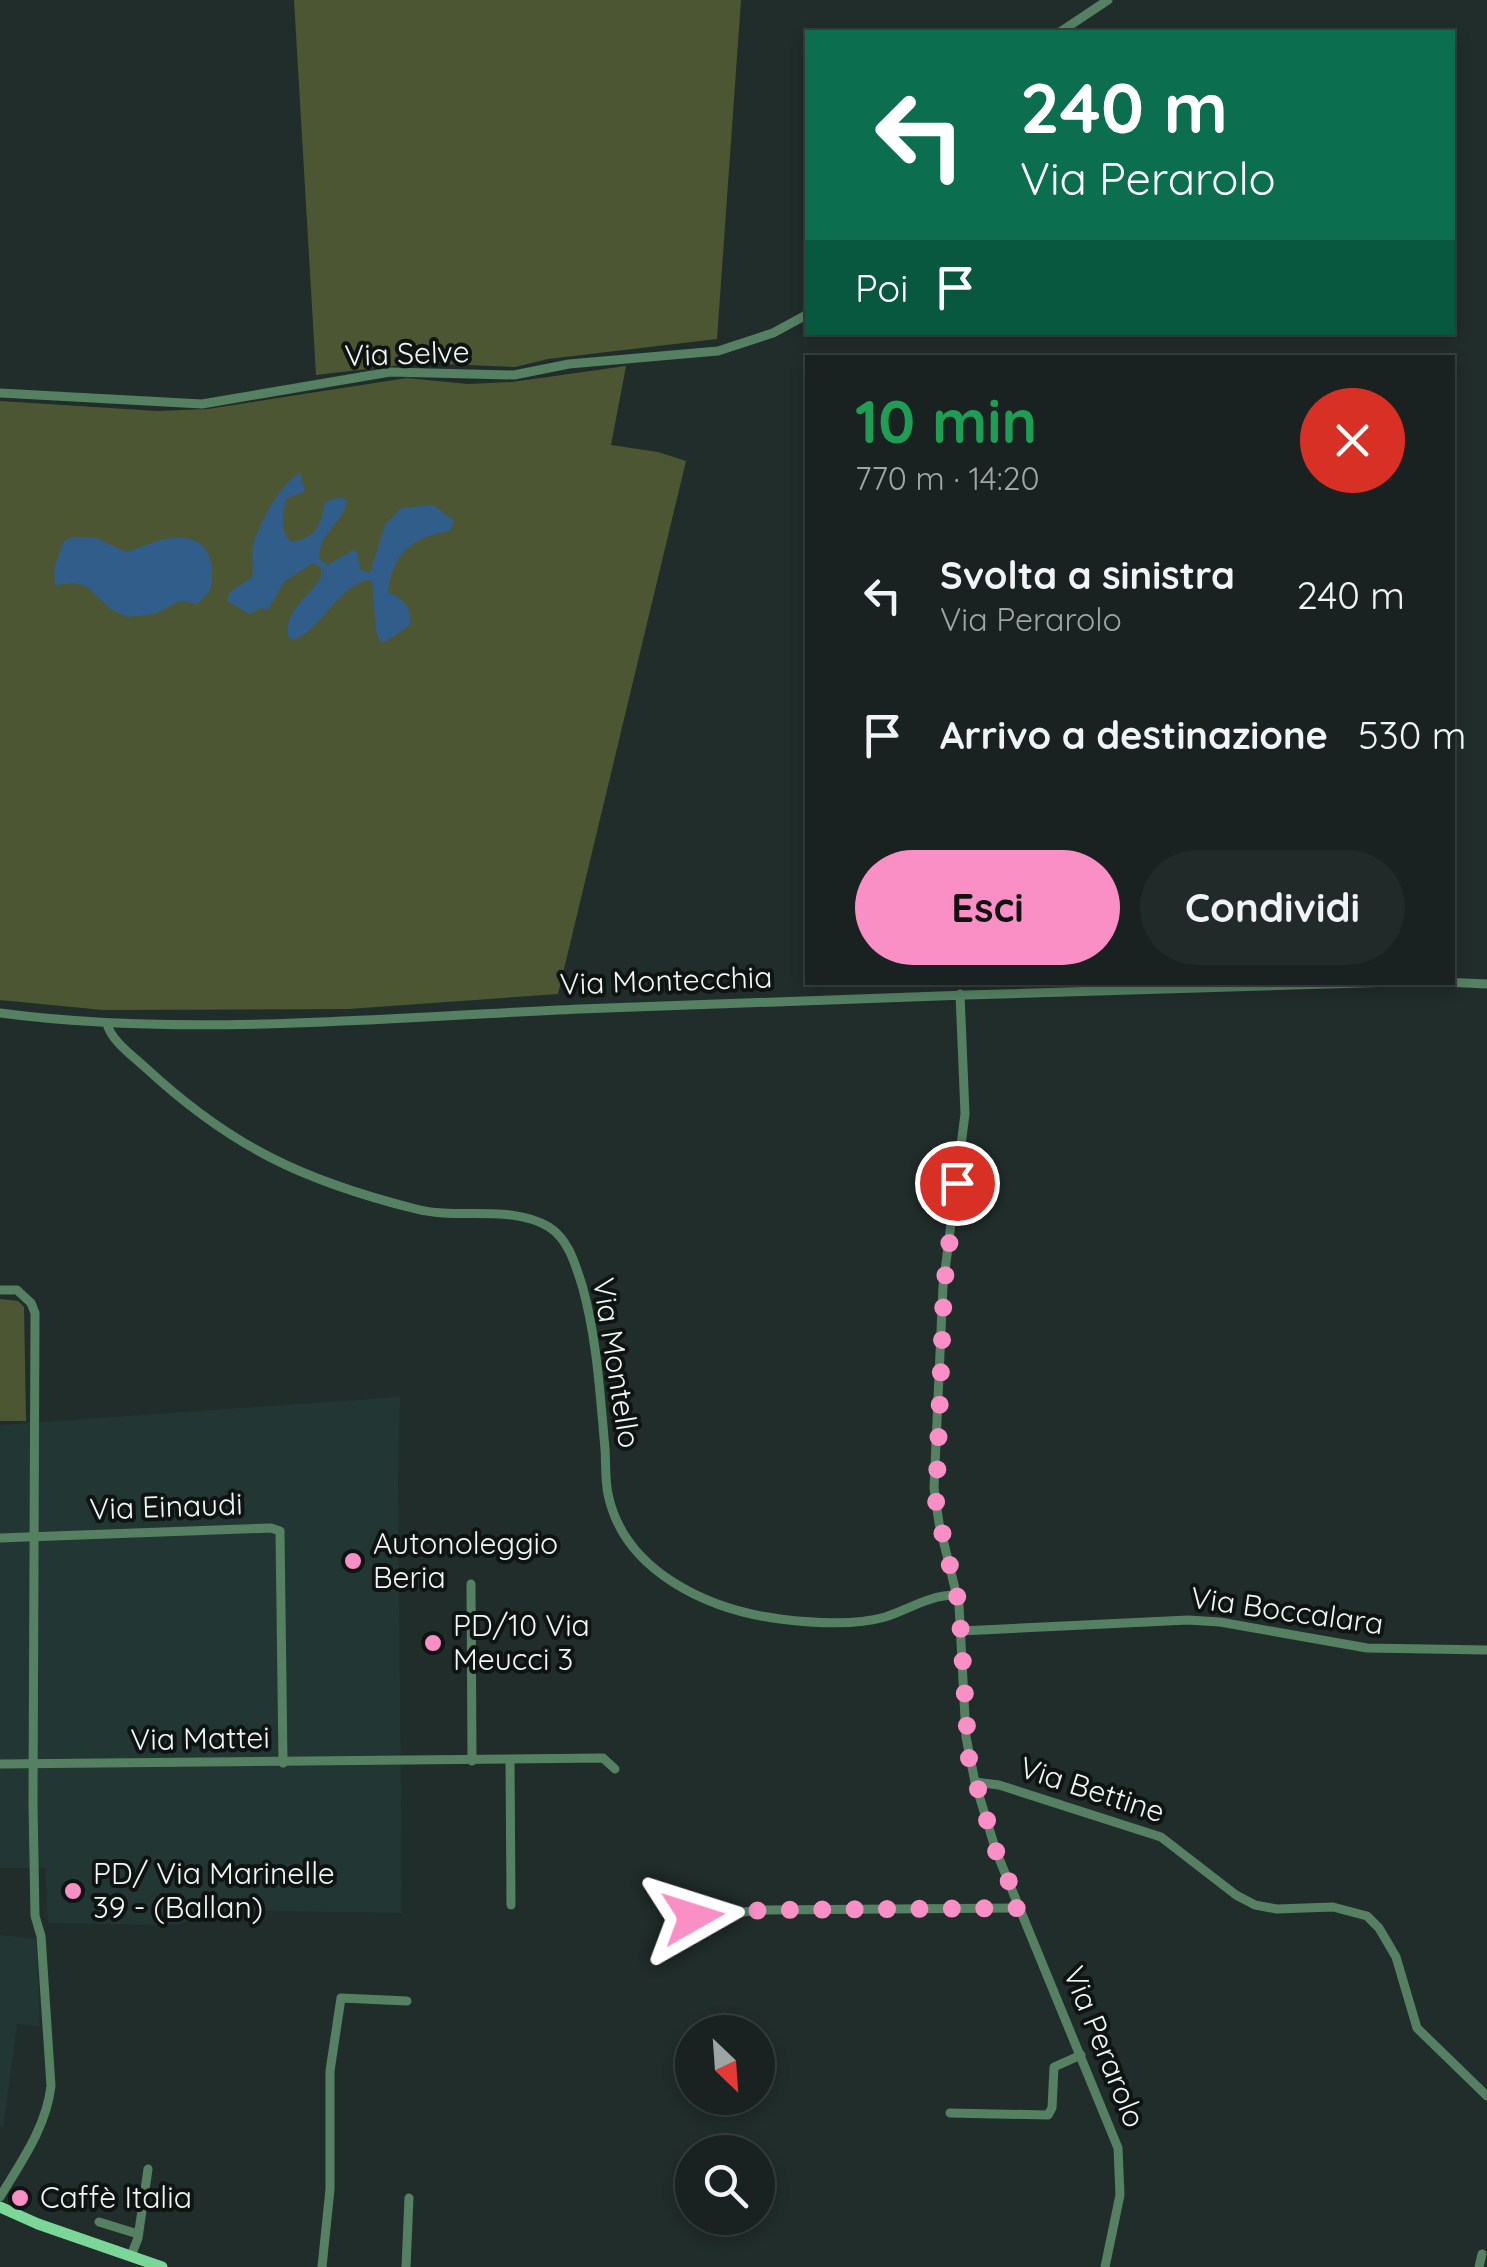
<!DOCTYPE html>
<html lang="it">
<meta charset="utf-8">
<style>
:root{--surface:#192220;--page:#222a29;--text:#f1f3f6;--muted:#9fa4a5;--line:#373f3e;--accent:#fa8fc6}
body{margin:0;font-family:Quicksand,sans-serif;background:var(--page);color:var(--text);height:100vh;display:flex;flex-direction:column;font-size:38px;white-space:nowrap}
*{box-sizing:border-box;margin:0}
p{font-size:32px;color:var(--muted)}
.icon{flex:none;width:55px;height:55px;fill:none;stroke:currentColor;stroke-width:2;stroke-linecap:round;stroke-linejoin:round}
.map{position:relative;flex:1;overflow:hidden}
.panel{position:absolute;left:805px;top:355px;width:650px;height:630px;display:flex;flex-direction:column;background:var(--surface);border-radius:0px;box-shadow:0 5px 15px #0003,0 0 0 2px var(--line)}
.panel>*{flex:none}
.hud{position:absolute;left:805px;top:30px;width:650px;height:305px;border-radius:0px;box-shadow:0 5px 15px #0003,0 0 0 2px var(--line);background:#0b6e4f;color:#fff;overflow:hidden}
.needle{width:65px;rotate:155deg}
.buttons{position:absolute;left:675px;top:2015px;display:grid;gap:20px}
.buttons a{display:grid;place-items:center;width:100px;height:100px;border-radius:50%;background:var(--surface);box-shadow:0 5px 15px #0003,0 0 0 2px var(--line);font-size:50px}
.pin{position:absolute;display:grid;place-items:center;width:85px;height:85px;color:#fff;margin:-42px;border:5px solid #fff;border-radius:50%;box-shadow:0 2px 10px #0007}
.me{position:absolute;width:110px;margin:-55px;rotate:84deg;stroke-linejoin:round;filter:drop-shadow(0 0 8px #0008)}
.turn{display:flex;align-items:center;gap:35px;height:210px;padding:0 50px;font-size:45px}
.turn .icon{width:130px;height:130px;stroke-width:2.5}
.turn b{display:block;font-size:70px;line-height:85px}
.then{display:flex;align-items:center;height:95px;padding:0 50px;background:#0003;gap:20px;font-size:38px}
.round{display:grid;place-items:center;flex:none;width:105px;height:105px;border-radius:52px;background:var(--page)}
.summary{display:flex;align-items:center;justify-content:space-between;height:170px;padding:0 50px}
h1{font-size:60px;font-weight:700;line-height:75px;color:#1e9e55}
.button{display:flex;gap:20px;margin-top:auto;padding:20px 50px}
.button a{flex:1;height:115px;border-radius:60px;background:var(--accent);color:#111;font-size:40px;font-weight:700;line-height:115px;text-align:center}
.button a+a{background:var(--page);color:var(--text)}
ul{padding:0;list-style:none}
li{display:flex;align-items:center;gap:30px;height:140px;padding:0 50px}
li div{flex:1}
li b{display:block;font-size:38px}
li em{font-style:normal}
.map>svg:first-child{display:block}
</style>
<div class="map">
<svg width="1487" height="2267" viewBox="0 0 1487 2267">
<rect width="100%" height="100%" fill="#212d2b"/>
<!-- built -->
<g fill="#223734">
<path d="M400 1397 398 1481 402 1913 231 1910 174 1925 48 1923 45 1868H0V1425Z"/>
<path d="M0 1935 36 1939 40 2026 17 2024 3 2128 0 2126Z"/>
</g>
<!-- green -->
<g fill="#4d5632">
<path d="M294 0H741L717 339 548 359 515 367 418 363 316 375Z"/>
<path d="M626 366 611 445 658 452 686 461 558 994 348 1009 103 1010 0 1000V401L157 411 208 409 407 378 468 384 512 382Z"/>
<path d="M0 1299 18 1301 24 1307 26 1421H0Z"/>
</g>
<!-- water -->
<g fill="#315d8a">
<path d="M300 473 305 491 286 499C283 515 279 530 291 542 317 538 321 524 325 502L340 497 347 500C344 524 316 534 320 560L328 565 353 550 357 552 360 569 370 573 385 525 401 508 433 505 454 521 450 531C413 537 392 553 388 592 402 598 413 608 410 625L385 642 380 641 376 632 372 581 366 580C333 593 323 627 294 640L289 638C281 614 309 596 321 578V568L313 563 284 582 268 610 261 608 249 614 227 601 230 592 252 577C254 567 251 556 253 546 258 524 281 483 300 473Z"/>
<path d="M72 537H94L126 552C141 548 157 539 173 538 208 535 217 561 210 591L197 604 180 601 155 614 127 617 111 609 87 587 75 583 55 585 54 568 64 541Z"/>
</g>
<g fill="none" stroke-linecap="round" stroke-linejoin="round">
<!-- minor -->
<g stroke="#558062" stroke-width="9">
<path d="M1060 32 1108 0"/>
<path d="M0 393 202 404 390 372 514 375 569 364 718 351 773 333 808 314"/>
<path d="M1443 982 1487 984"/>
<path d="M960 994 965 1114 943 1286 934 1488 939 1523 959 1605 966 1737 975 1782 996 1851 1118 2148 1120 2195 1105 2267"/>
<path d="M0 1013C188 1038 391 1017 580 1009 851 998 1123 990 1394 982"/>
<path d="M107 1023C110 1040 133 1056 146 1068 231 1147 304 1181 416 1209 458 1220 511 1204 549 1227 569 1240 575 1264 582 1285 597 1338 600 1394 605 1449 606 1464 605 1480 608 1494 624 1572 709 1610 780 1619 812 1623 854 1626 885 1617 910 1609 929 1595 956 1595"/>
<path d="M0 1290H17L31 1303 35 1313 33 1804 35 1916 41 1936 51 2086C46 2128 21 2162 0 2197"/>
<path d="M0 1538 271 1528 280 1531 283 1763"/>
<path d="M471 1584 472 1761"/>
<path d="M961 1631 1188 1620 1220 1622 1367 1648 1487 1650"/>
<path d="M510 1760 511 1905"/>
<path d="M0 1764 603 1758 615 1769"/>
<path d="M975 1782 999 1785 1161 1837 1236 1895 1255 1905 1277 1909 1333 1907 1367 1916 1379 1928 1396 1957 1417 2028 1487 2096"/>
<path d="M693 1917 763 1910 1020 1908"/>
<path d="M950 2113 1048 2115 1052 2108 1054 2067 1081 2055"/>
<path d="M99 2222 138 2234"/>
<path d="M131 2256 138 2238 148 2169"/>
<path d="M322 2267 330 2189V2071L341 1998 407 2001"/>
<path d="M406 2267 409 2198"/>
<path d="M1479 2267 1482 2254"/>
</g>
<!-- major -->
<path stroke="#7ad798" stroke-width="11" d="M0 2207 38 2224 162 2267"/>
</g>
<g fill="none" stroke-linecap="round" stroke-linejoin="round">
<!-- route -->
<path stroke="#fa8fc6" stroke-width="18" stroke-dasharray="0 32.4" d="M693 1917 763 1910 1020 1908 996 1851 969 1758 959 1604 936 1506 944 1286 957 1183"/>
</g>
<!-- markers -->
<g fill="#fa8fc6" stroke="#0f1413" stroke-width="4">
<circle cx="353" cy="1561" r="10"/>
<circle cx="433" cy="1643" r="10"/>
<circle cx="73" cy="1891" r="10"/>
<circle cx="20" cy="2198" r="10"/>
</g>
<g text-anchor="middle" stroke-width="8" stroke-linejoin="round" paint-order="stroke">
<!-- street labels -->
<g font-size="30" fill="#eff7f5" stroke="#0f1413">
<text transform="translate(407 354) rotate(-2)" y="10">Via Selve</text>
<text transform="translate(666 981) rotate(-2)" y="10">Via Montecchia</text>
<text transform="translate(616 1363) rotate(81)" y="10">Via Montello</text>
<text transform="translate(166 1507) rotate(-2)" y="10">Via Einaudi</text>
<text transform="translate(1287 1611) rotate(8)" y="10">Via Boccalara</text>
<text transform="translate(200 1739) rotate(-1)" y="10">Via Mattei</text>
<text transform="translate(1092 1790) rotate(18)" y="10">Via Bettine</text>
<text transform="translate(1104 2047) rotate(68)" y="10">Via Perarolo</text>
</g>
<!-- poi labels -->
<g font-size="30" fill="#eff7f5" stroke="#0f1413" text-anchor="start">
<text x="373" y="1554">Autonoleggio<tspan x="373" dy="34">Beria</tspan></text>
<text x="453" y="1636">PD/10 Via<tspan x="453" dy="34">Meucci 3</tspan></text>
<text x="93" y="1884">PD/ Via Marinelle<tspan x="93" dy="34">39 - (Ballan)</tspan></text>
<text x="40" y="2208">Caffè Italia</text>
</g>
</g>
</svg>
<div class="buttons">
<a><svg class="needle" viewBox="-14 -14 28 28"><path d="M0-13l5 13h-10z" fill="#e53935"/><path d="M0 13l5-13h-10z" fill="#9fa4a5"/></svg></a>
<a><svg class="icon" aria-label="search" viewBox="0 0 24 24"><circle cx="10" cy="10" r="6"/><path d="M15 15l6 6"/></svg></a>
</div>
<div class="pin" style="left:957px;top:1183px;background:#d93025"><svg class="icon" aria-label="arrive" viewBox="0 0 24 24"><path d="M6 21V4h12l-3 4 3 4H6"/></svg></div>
<svg class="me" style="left:693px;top:1917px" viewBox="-20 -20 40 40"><path d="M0-17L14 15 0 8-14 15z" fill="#fa8fc6" stroke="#fff" stroke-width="4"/></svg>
<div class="hud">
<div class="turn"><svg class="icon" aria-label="left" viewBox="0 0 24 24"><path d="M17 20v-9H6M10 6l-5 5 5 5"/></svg><div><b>240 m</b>Via Perarolo</div></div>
<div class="then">Poi<svg class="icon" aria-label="arrive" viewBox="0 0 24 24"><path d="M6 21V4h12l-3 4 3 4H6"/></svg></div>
</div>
<section class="panel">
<div class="summary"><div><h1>10 min</h1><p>770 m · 14:20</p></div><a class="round" style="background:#d93025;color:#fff"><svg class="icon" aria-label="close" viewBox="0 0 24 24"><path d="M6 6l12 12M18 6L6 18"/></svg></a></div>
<ul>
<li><svg class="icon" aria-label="left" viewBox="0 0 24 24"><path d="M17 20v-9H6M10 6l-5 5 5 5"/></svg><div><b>Svolta a sinistra</b><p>Via Perarolo</p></div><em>240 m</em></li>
<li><svg class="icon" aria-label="arrive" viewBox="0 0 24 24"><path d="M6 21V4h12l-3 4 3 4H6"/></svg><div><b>Arrivo a destinazione</b></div><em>530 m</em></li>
</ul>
<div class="button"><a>Esci</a><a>Condividi</a></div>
</section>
</div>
